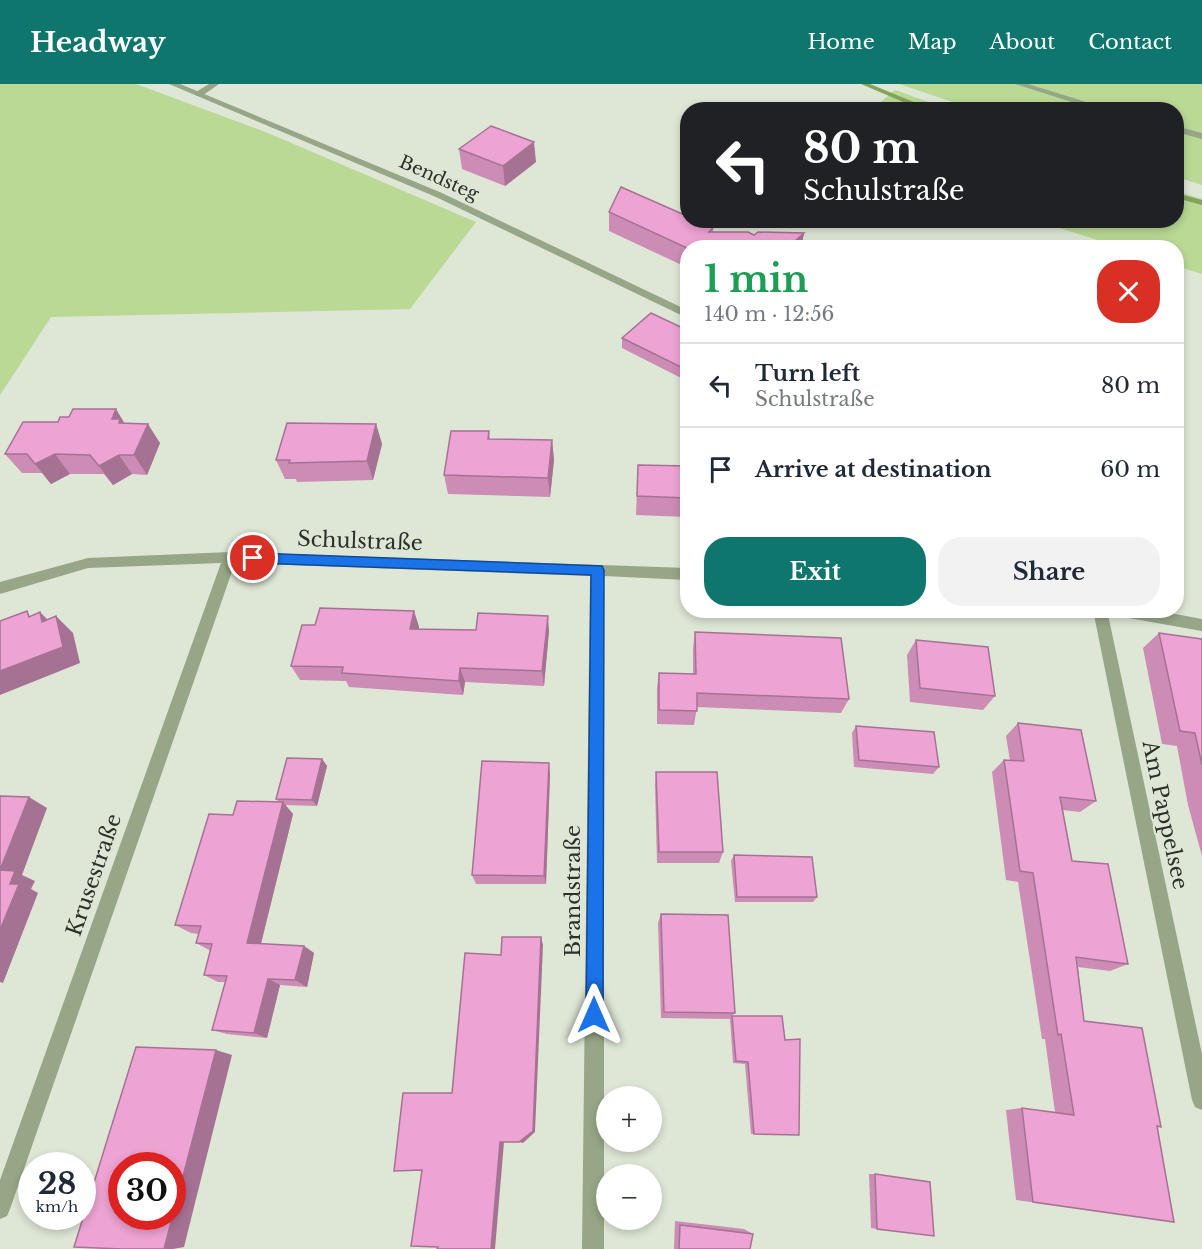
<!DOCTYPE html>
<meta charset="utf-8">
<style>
:root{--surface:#fff;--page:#f2f2f3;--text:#1f2937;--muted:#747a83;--line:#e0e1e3;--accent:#0f766e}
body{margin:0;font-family:"Libre Baskerville",serif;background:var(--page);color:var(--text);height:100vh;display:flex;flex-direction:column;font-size:22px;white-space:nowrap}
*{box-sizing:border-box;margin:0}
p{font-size:20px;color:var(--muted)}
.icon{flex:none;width:33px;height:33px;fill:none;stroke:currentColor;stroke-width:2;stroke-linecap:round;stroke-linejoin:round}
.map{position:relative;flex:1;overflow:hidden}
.drawer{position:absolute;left:680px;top:156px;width:504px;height:378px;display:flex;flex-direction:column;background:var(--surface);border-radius:24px;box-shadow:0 3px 9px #0003}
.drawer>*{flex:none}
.guide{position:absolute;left:680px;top:18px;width:504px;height:126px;border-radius:24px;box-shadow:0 3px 9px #0003;background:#202124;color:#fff;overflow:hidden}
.buttons{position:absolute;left:596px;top:1002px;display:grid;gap:12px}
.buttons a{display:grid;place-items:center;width:66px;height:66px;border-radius:50%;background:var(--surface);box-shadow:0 3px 9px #0003;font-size:30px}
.speed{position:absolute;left:18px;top:1068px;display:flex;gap:12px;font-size:30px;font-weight:700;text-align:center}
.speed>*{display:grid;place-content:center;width:78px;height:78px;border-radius:50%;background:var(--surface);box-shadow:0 3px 9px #0003;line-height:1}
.speed small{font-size:15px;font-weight:400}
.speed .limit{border:9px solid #d22;background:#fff;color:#111}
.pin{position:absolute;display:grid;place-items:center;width:51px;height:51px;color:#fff;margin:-26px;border:3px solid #fff;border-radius:50%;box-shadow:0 2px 6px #0007}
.me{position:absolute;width:66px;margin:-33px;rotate:0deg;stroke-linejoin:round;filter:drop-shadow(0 0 4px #0008)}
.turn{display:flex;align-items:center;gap:21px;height:126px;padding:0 24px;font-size:27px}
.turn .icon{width:78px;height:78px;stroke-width:2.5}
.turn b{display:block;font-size:42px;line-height:51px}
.round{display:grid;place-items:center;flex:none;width:63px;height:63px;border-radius:24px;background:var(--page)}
.summary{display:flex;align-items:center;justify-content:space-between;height:102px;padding:0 24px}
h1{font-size:36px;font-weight:700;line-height:45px;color:#1e9e55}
.action{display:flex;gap:12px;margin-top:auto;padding:12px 24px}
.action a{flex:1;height:69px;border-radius:24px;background:var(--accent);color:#fff;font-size:24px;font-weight:700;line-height:69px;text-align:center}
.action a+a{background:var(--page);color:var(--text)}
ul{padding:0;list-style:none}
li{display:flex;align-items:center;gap:18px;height:84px;padding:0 24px;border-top:2px solid var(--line)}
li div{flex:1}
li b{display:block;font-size:22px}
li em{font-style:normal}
header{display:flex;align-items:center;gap:36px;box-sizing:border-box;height:84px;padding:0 30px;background:var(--accent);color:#fff}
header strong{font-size:28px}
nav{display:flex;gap:33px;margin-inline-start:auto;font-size:21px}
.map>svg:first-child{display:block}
</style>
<header>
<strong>Headway</strong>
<nav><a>Home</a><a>Map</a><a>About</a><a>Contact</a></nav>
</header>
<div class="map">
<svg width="1202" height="1165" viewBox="0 0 1202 1165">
<rect width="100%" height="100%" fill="#dee6d6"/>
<!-- green -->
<g fill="#b9d994">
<path d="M0 0H136L268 49 476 138 410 225 51 233 0 311Z"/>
<path d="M899 0H1202V101L1176 93V26L973 25Z"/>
<path d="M895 6 948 25H873Z"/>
<path d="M1176 107 1202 115V190L1176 182V164L1120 163 1037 137 1176 136Z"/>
</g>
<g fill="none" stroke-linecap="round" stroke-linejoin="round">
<!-- stream -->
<g fill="#83a45a" fill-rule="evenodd">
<path d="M861 0H870L933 26H922Z"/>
<path d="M1176 109 1202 116V121L1176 114Z"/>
</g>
<!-- lane -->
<g fill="#96a686" fill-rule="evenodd">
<path d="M209 0H219L202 12H196V8Z"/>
<path d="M1015 0H1028L1112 26H1097Z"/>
<path d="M1176 42 1202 49V55L1176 48Z"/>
</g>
<!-- street -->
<g fill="#96a686" fill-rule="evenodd">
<path d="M169 0H180L442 109 687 226V234L436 113Z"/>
<path d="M230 468 687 484V496L604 492V1165H582L590 492 235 479 10 1125 7 1132 0 1135V1096L221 479 88 484 0 510V498L88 474Z"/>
<path d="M1093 526H1107L1202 970V1026L1195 1023 1192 1016Z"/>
<path d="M1110 526H1154L1202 535V547L1117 532Z"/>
</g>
</g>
<!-- wall -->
<g fill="#cc8cb5">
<path d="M459 65 536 78 505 102 462 85Z"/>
<path d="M609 128 713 144V148L754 151 804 149 801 164H687V182L686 183 609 147Z"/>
<path d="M687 246V297L622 264V254Z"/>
<path d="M125 339 160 359 147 391 132 390 113 401 104 390H70L51 400 42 389H22L5 370Z"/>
<path d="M376 340 382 360 373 396 297 398 296 395H285L276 376Z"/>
<path d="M489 347 490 355 552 356 554 376 550 413 448 410 444 391Z"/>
<path d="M638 381 687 382V433L636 431Z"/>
<path d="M414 527 419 543V545L549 547 544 602 465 598 463 611 349 603 346 597 300 596 291 582 315 541Z"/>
<path d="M695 548 849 615 841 629 697 623 694 641 657 640V604L659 589 693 590V564Z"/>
<path d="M1159 549 1202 555V772L1188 721 1177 662 1162 660 1143 564Z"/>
<path d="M916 556 995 612 983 626 910 618 907 571Z"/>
<path d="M1018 639 1096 717 1080 728 1063 726 1072 777 1128 880 1110 887 1078 883 1084 937 1161 1043H1157L1174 1138 1016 1116 1006 1026 1022 1024 1055 1028 1045 955H1042L1018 798 1006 796 992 688 1004 676 1010 677 1006 652Z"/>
<path d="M856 642 939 683 933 690 854 683 852 649Z"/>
<path d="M322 675 327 682 317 722 285 721 293 730 261 860 304 862 314 869 307 903 280 901 267 954 227 950 212 946 225 898H218L204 891 211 867 196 859 199 850 191 849 175 841 233 731 279 718 276 715Z"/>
<path d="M656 688 723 768 719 779H657L655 701Z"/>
<path d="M550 690 546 800H476L472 791Z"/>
<path d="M734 771 817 813 813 818H735L731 777Z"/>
<path d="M661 830 735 929 732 932 785 956 799 1051 751 1050 745 980 733 979 730 935 661 934 658 839Z"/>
<path d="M869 1090H875L877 1145 871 1144Z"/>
<path d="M675 1137 744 1145 753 1150 750 1165H674Z"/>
</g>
<!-- shaded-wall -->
<g fill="#a67294">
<path d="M534 58 536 78 505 102 503 82Z"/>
<path d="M804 149 801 164H787Z"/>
<path d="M116 325 128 345 112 335Z"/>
<path d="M148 340 160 359 147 391 134 371Z"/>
<path d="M376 340 382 360 373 396 367 377Z"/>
<path d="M552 356 554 376 550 413 548 394Z"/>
<path d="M55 370 70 390 51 400 35 380Z"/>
<path d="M119 371 132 390 113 401 99 382Z"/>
<path d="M414 527 419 543 416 560 410 545Z"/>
<path d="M40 528 57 545 42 538Z"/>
<path d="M56 532 73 549 80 579 0 611V587Z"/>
<path d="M548 532 549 547 544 602 542 587Z"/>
<path d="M460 584 465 598 463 611 459 597Z"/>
<path d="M322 675 327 682 317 722 312 716Z"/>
<path d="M549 679 550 690 546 800 544 792Z"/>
<path d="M29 713 47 724 22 791 35 797 31 805 38 809 3 899 0 898V846L10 800 0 786Z"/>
<path d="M283 718 293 730 259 867 247 859Z"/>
<path d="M541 853 543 861 535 1048 523 1059 519 1058Z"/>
<path d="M304 862 314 869 307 903 295 896Z"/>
<path d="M268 895 280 901 267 954 254 949Z"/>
<path d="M216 966 232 971 184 1163 173 1165H164Z"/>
<path d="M500 1058H504L495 1165H491Z"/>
</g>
<!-- building -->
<g fill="#eda3d3" stroke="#a67294" stroke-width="1.5" fill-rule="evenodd">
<path d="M491 42 534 58 503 82 459 65Z"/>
<path d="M621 103 687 132V136H697L713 144 709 148H748L754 151 758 148 804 149 787 164H698L692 161 689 164H687L609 128Z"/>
<path d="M651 229 687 246V286L622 254Z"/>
<path d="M73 325H116L112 335H120L119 339 148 340 134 371H119L99 382 90 371 55 370 35 380 27 370H5L23 338H58L60 333H69Z"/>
<path d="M287 339 376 340 367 377 289 379 290 376H276Z"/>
<path d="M451 347H489L488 355 552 356 548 394 444 391Z"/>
<path d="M638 381 687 382V414L637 412Z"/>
<path d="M320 524 414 527 410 545 476 546 478 529 548 532 542 587 460 584 459 597 342 589 343 583 291 582 302 541H315Z"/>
<path d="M27 527 29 533 40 528 42 538 56 532 63 563 0 587V537Z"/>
<path d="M695 548 841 554 849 615 697 609V627L659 626V589L696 590Z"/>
<path d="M1159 549 1202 555V681L1195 649 1180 647Z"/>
<path d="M916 556 988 563 995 612 920 604Z"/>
<path d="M1018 639 1081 646 1096 717 1060 713 1072 777 1108 780 1128 880 1076 873 1084 937 1142 944 1161 1043 1157 1042 1174 1138 1033 1118 1022 1024 1074 1031 1061 950 1058 951 1033 789 1020 787 1004 676 1024 677Z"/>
<path d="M856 642 934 648 939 683 859 676Z"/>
<path d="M287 674 322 675 312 716 276 715Z"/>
<path d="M482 677 549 679 544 792 472 791Z"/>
<path d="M656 688H717L723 768H659Z"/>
<path d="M0 712 29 713 0 786 15 787 10 800H19L0 846Z"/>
<path d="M237 717 283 718 247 859 304 862 295 896 268 895 254 949 212 946 227 892 204 891 212 860 196 859 201 842 175 841 209 730 233 731Z"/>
<path d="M734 771 812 773 817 813H737Z"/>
<path d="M661 830 728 831 735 929 664 928Z"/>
<path d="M502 853H541L533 1047 519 1058H500L491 1165H437L438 1163 411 1162 422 1086 394 1087 403 1009H452L465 869 501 871Z"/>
<path d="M732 932H782L785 956 800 955 799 1051 754 1050 748 978 736 977Z"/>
<path d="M136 963 216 966 164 1165H122L74 1163ZM122 1082H172V1132H122Z"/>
<path d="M875 1090 930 1098 934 1152 877 1145Z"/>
<path d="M680 1141 753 1150 750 1165H679Z"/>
</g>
<!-- route -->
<path fill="#1a73e8" stroke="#114b97" stroke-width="1.5" d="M253 469 602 482 604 486 603 931 600 937 594 939 588 937 586 931 591 491 253 479 247 474Z"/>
<g text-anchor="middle" stroke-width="4.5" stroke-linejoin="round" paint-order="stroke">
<!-- far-street labels -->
<g font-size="18" fill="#2d302a" stroke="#dee6d6">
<text transform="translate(439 94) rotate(24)" y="6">Bendsteg</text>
</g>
<!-- street labels -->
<g font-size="21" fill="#2d302a" stroke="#dee6d6">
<text transform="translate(360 457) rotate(2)" y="7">Schulstraße</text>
<text transform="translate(1165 731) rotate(78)" y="7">Am Pappelsee</text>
<text transform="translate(94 791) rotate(-71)" y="7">Krusestraße</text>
<text transform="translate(573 807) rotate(-90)" y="7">Brandstraße</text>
</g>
</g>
</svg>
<div class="buttons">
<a>+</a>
<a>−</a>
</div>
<div class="speed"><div>28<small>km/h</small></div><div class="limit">30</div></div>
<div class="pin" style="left:253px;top:474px;background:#d93025"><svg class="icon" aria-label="arrive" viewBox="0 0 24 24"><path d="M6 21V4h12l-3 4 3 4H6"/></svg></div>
<svg class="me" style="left:594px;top:931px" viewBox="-20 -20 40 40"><path d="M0-17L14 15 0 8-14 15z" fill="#1a73e8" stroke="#fff" stroke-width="4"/></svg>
<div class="guide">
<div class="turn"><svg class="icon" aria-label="left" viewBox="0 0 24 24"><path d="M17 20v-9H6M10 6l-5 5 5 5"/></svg><div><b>80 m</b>Schulstraße</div></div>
</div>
<section class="drawer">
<div class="summary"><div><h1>1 min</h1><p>140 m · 12:56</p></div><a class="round" style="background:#d93025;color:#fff"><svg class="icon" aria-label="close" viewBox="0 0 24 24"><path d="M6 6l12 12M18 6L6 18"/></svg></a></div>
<ul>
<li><svg class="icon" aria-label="left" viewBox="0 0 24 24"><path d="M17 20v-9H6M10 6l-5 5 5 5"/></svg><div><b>Turn left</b><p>Schulstraße</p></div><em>80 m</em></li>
<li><svg class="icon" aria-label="arrive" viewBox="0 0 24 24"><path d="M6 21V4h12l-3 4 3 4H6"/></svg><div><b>Arrive at destination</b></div><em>60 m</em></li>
</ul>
<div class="action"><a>Exit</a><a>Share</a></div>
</section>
</div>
